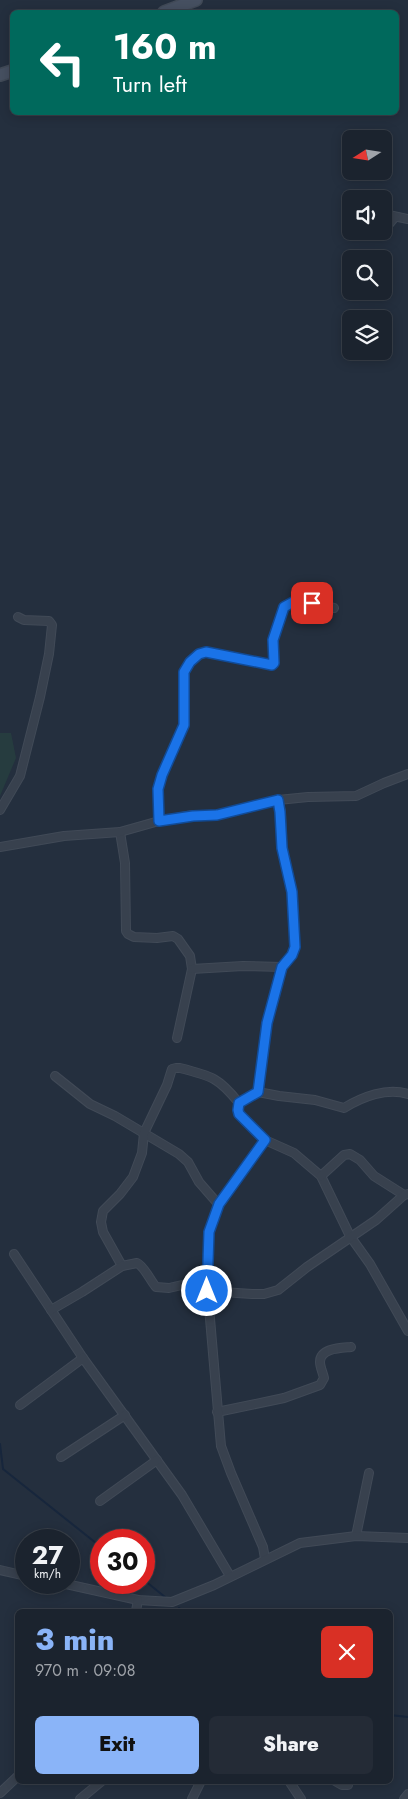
<!DOCTYPE html>
<meta charset="utf-8">
<style>
:root{--surface:#1b232e;--page:#242b36;--text:#f1f3f6;--muted:#a0a4aa;--line:#39404a;--accent:#8ab4f8}
body{margin:0;font-family:Jost,sans-serif;background:var(--page);color:var(--text);height:100vh;display:flex;flex-direction:column;font-size:19px;white-space:nowrap}
*{box-sizing:border-box;margin:0}
p{font-size:16px;color:var(--muted)}
.icon{flex:none;width:28px;height:28px;fill:none;stroke:currentColor;stroke-width:2;stroke-linecap:round;stroke-linejoin:round}
.map{position:relative;flex:1;overflow:hidden}
.drawer{position:absolute;left:15px;top:1609px;width:378px;height:175px;display:flex;flex-direction:column;background:var(--surface);border-radius:8px;box-shadow:0 2px 12px #0003,0 0 0 1px var(--line)}
.drawer>*{flex:none}
.banner{position:absolute;left:10px;top:10px;width:389px;height:105px;border-radius:8px;box-shadow:0 2px 12px #0003,0 0 0 1px var(--line);background:#00695c;color:#fff;overflow:hidden}
.needle{width:32px;rotate:258deg}
.fabs{position:absolute;left:342px;top:130px;display:grid;gap:10px}
.fabs a{display:grid;place-items:center;width:50px;height:50px;border-radius:8px;background:var(--surface);box-shadow:0 2px 12px #0003,0 0 0 1px var(--line);font-size:25px}
.speed{position:absolute;left:15px;top:1529px;display:flex;gap:10px;font-size:25px;font-weight:700;text-align:center}
.speed>*{display:grid;place-content:center;width:65px;height:65px;border-radius:50%;background:var(--surface);box-shadow:0 2px 12px #0003,0 0 0 1px var(--line);line-height:1}
.speed small{font-size:12px;font-weight:400}
.speed .limit{border:8px solid #d22;background:#fff;color:#111}
.pin{position:absolute;display:grid;place-items:center;width:42px;height:42px;color:#fff;margin:-21px;border-radius:10px;box-shadow:0 2px 8px #0006}
.me{position:absolute;width:55px;margin:-28px;rotate:0deg;stroke-linejoin:round;filter:drop-shadow(0 0 4px #0008)}
.turn{display:flex;align-items:center;gap:18px;height:105px;padding:0 20px;font-size:22px}
.turn .icon{width:65px;height:65px;stroke-width:2.5}
.turn b{display:block;font-size:35px;line-height:42px}
.round{display:grid;place-items:center;flex:none;width:52px;height:52px;border-radius:8px;background:var(--page)}
.headline{display:flex;align-items:center;justify-content:space-between;height:85px;padding:0 20px}
h1{font-size:30px;font-weight:800;line-height:38px;color:var(--accent)}
.primary-button{display:flex;gap:10px;margin-top:auto;padding:10px 20px}
.primary-button a{flex:1;height:58px;border-radius:8px;background:var(--accent);color:#111;font-size:20px;font-weight:800;line-height:58px;text-align:center}
.primary-button a+a{background:var(--page);color:var(--text)}
.map>svg:first-child{display:block}
</style>
<div class="map">
<svg width="408" height="1799" viewBox="0 0 408 1799">
<rect width="100%" height="100%" fill="#242f3e"/>
<!-- green -->
<path fill="#263c3f" d="M0 733H11L16 758 0 796Z"/>
<g fill="none" stroke-linecap="round" stroke-linejoin="round">
<!-- stream -->
<g stroke="#17263c" stroke-width="2">
<path d="M0 1444 3 1469 101 1547"/>
<path d="M144 1580 165 1597"/>
<path d="M179 1608 184 1611"/>
<path d="M390 1715 408 1717"/>
</g>
<!-- minor casing -->
<g stroke="#414a57" stroke-width="10">
<g id="minor">
<path d="M384 214 408 219"/>
<path d="M384 230 395 217"/>
<path d="M0 810 20 776 40 697 49 654 52 625 49 621 24 620 18 617"/>
<path d="M159 821 158 789 162 775 184 725V673L190 662 199 654 206 652 272 665 274 663 273 640 284 607 299 601 334 608"/>
<path d="M120 832 125 863 126 931 128 934 134 937 157 938 173 936 178 939 190 956 192 969 177 1038"/>
<path d="M0 847 64 836 120 832 159 821 193 815H217L278 800 308 797 356 796 384 783 408 774"/>
<path d="M192 969 243 966 282 967"/>
<path d="M55 1076 90 1104 115 1116 179 1154 188 1162 199 1182 219 1205"/>
<path d="M258 1092 279 1096 315 1100 344 1108C362 1097 387 1087 408 1094"/>
<path d="M265 1140 294 1153 321 1176 350 1236 370 1264 408 1331"/>
<path d="M321 1176 344 1155 350 1154 360 1160 374 1176 404 1195"/>
<path d="M14 1254 83 1358 182 1495 230 1576"/>
<path d="M122 1266 103 1232 101 1222 103 1211 120 1194 133 1177 142 1153 144 1133 167 1085 172 1069 176 1068H180C212 1076 219 1078 239 1103"/>
<path d="M207 1291 252 1294H264L278 1290 307 1267 376 1220 404 1195 408 1194"/>
<path d="M51 1310 82 1292 122 1266 137 1263C144 1266 150 1280 156 1287L169 1288 182 1285 207 1284"/>
<path d="M20 1405 83 1358"/>
<path d="M217 1412 284 1398 320 1385 324 1378C323 1373 320 1367 320 1362 320 1348 341 1348 351 1347"/>
<path d="M61 1457 125 1415"/>
<path d="M100 1501 157 1460"/>
<path d="M356 1536 369 1473"/>
<path d="M265 1559 263 1547 231 1473 221 1446 207 1284 209 1232 219 1205 265 1140 239 1114 238 1111 239 1103 258 1092 267 1023 282 967 292 955 295 947 292 892 282 848 281 812 278 800"/>
<path d="M0 1570 26 1576"/>
<path d="M57 1582 138 1600 172 1602 214 1585 300 1543 356 1536 408 1538"/>
<path d="M136 1611 138 1600"/>
<path d="M289 1781 301 1799"/>
<path d="M335 1781 342 1785H348"/>
<path d="M0 1793 18 1776"/>
<path d="M80 1799 102 1781"/>
<path d="M192 1799 201 1781"/>
<path d="M404 1799 408 1794"/>
</g>
</g>
<!-- secondary casing -->
<g stroke="#414a57" stroke-width="14">
<g id="secondary">
<path d="M164 12 196 0"/>
<path d="M0 75 12 71"/>
</g>
</g>
<!-- minor -->
<use href="#minor" stroke="#38414e" stroke-width="8"/>
<!-- secondary -->
<use href="#secondary" stroke="#465061" stroke-width="11"/>
</g>
<g fill="none" stroke-linecap="round" stroke-linejoin="round">
<!-- route casing -->
<g stroke="#114b97" stroke-width="12">
<path id="route" d="M207 1291 209 1232 219 1204 265 1140 239 1114 238 1110 239 1103 258 1092 267 1023 282 967 292 955 295 947 292 892 282 848 280 812 278 800 217 815 193 816 159 821 158 789 162 775 184 725V672L190 662 199 654 206 652 272 665 274 663 273 640 284 607 295 601 312 603"/>
</g>
<!-- route -->
<use href="#route" stroke="#1a73e8" stroke-width="9"/>
</g>
</svg>
<div class="fabs">
<a><svg class="needle" viewBox="-14 -14 28 28"><path d="M0-13l5 13h-10z" fill="#e53935"/><path d="M0 13l5-13h-10z" fill="#a0a4aa"/></svg></a>
<a><svg class="icon" aria-label="sound" viewBox="0 0 24 24"><path d="M4 9h4l5-4v14l-5-4H4zM17 9q2 3 0 6"/></svg></a>
<a><svg class="icon" aria-label="search" viewBox="0 0 24 24"><circle cx="10" cy="10" r="6"/><path d="M15 15l6 6"/></svg></a>
<a><svg class="icon" aria-label="layers" viewBox="0 0 24 24"><path d="M12 4l9 5-9 5-9-5zM3 14l9 5 9-5"/></svg></a>
</div>
<div class="speed"><div>27<small>km/h</small></div><div class="limit">30</div></div>
<div class="pin" style="left:312px;top:603px;background:#d93025"><svg class="icon" aria-label="arrive" viewBox="0 0 24 24"><path d="M6 21V4h12l-3 4 3 4H6"/></svg></div>
<svg class="me" style="left:207px;top:1291px" viewBox="-20 -20 40 40"><circle r="17" fill="#1a73e8" stroke="#fff" stroke-width="3"/><path d="M0-11L8 9 0 5-8 9z" fill="#fff"/></svg>
<div class="banner">
<div class="turn"><svg class="icon" aria-label="left" viewBox="0 0 24 24"><path d="M17 20v-9H6M10 6l-5 5 5 5"/></svg><div><b>160 m</b>Turn left</div></div>
</div>
<section class="drawer">
<div class="headline"><div><h1>3 min</h1><p>970 m · 09:08</p></div><a class="round" style="background:#d93025;color:#fff"><svg class="icon" aria-label="close" viewBox="0 0 24 24"><path d="M6 6l12 12M18 6L6 18"/></svg></a></div>
<div class="primary-button"><a>Exit</a><a>Share</a></div>
</section>
</div>
